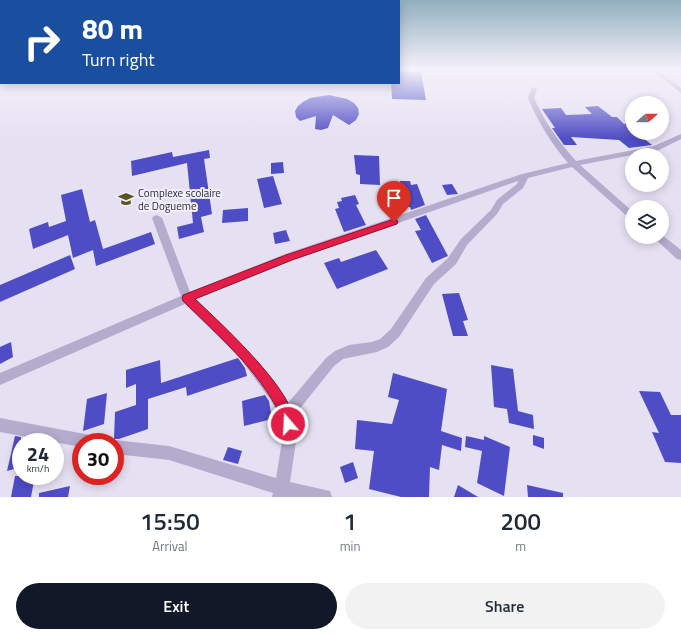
<!DOCTYPE html>
<style>
:root{--surface:#fff;--page:#f2f2f3;--text:#1f2937;--muted:#747a83;--accent:#111827}
body{margin:0;font-family:"Titillium Web",sans-serif;background:var(--page);color:var(--text);height:100vh;display:flex;flex-direction:column;font-size:15px;white-space:nowrap}
*{box-sizing:border-box;margin:0}
p{font-size:13px;color:var(--muted)}
.icon{flex:none;width:22px;height:22px;fill:none;stroke:currentColor;stroke-width:2;stroke-linecap:round;stroke-linejoin:round}
.map{position:relative;height:497px;overflow:hidden}
.sheet{display:flex;flex-direction:column;background:var(--surface);flex:1}
.sheet>*{flex:none}
.hud{position:absolute;left:0px;top:0px;width:400px;height:84px;box-shadow:0 2px 10px #0003;background:#1a4fa0;color:#fff;overflow:hidden}
.needle{width:26px;rotate:70deg}
.buttons{position:absolute;left:625px;top:96px;display:grid;gap:8px}
.buttons a{display:grid;place-items:center;width:44px;height:44px;border-radius:50%;background:var(--surface);box-shadow:0 2px 10px #0003;font-size:20px}
.speed{position:absolute;left:12px;top:433px;display:flex;gap:8px;font-size:20px;font-weight:700;text-align:center}
.speed>*{display:grid;place-content:center;width:52px;height:52px;border-radius:50%;background:var(--surface);box-shadow:0 2px 10px #0003;line-height:1}
.speed small{font-size:10px;font-weight:400}
.speed .limit{border:6px solid #d22;background:#fff;color:#111}
.pin{position:absolute;display:grid;place-items:center;width:34px;height:34px;color:#fff;margin:-41px -17px;border-radius:50% 50% 50% 0;rotate:-45deg;box-shadow:0 0 4px #0007}
.pin .icon{rotate:45deg}
.me{position:absolute;width:44px;margin:-22px;rotate:341deg;stroke-linejoin:round;filter:drop-shadow(0 0 3px #0008)}
.turn{display:flex;align-items:center;gap:14px;height:84px;padding:0 16px;font-size:18px}
.turn .icon{width:52px;height:52px;stroke-width:2.5}
.turn b{display:block;font-size:28px;line-height:34px}
.eta{display:flex;justify-content:space-evenly;align-items:center;height:68px;text-align:center}
.eta b{font-size:24px;font-weight:600;line-height:28px}
.primary-button{display:flex;gap:8px;margin-top:auto;padding:8px 16px}
.primary-button a{flex:1;height:46px;border-radius:24px;background:var(--accent);color:#fff;font-size:16px;font-weight:600;line-height:46px;text-align:center}
.primary-button a+a{background:var(--page);color:var(--text)}
.map>svg:first-child{display:block}
</style>
<div class="map">
<svg width="681" height="497" viewBox="0 0 681 497">
<rect width="100%" height="100%" fill="#e6e0f3"/>
<!-- building -->
<g fill="#4f4dc5">
<path d="M399 71 421 72 426 100 392 99 391 83H399Z"/>
<path d="M329 95 347 99 354 103 358 108 359 114 356 120 349 125 333 115 328 128 321 130 315 129 316 116 300 121 296 117 295 111 298 106 303 102 310 98Z"/>
<path d="M598 106 612 117H617L624 124 627 123 632 128V133H637L652 145 629 148 619 140 571 137 577 145H564L552 128H555L542 109 561 108 566 115 592 114 585 107Z"/>
<path d="M209 150 210 158 204 159 212 214 201 217 204 232 179 239 177 227 193 223 187 163 132 176 131 161 172 152 173 157Z"/>
<path d="M354 155 379 156 380 185 360 184V175L356 174Z"/>
<path d="M283 162 284 173 271 174V163Z"/>
<path d="M273 176 282 204 264 208 257 179Z"/>
<path d="M400 181H410L411 185 417 184 425 205 411 210 410 207H407Z"/>
<path d="M452 184 458 194 447 195 442 185Z"/>
<path d="M82 189 90 222 95 220 103 249 151 232 155 244 96 266 93 250 73 258 68 235 33 249 29 229 48 222 49 227 66 221 61 195Z"/>
<path d="M355 195 359 204 356 205 366 225 344 232 335 209 339 208 337 202 342 201 341 198Z"/>
<path d="M248 208V221L222 223 223 210Z"/>
<path d="M426 215 448 256 432 263 415 231 421 230 415 219Z"/>
<path d="M286 230 290 241 275 244 273 233Z"/>
<path d="M376 250 388 269 337 289 324 263 339 258 341 262Z"/>
<path d="M70 255 75 269 0 302V285Z"/>
<path d="M459 293 468 320 463 321 468 336H453L442 294Z"/>
<path d="M11 342 13 357 0 364V347Z"/>
<path d="M238 358 245 368 247 376 187 396 186 387 148 399V429L119 439H114L115 412 136 405V384L126 388V370L160 360 161 383Z"/>
<path d="M491 365 513 369 518 411 533 415 534 429 509 423 507 409 494 407Z"/>
<path d="M393 373 447 389 441 431 462 438 461 451 442 445 439 470 430 467 429 497H401L369 489 374 451 355 449 357 420 392 424 399 400 388 397Z"/>
<path d="M639 391 660 392 671 415H681V463L665 462 652 432 659 433Z"/>
<path d="M107 393 104 424 83 431 87 399Z"/>
<path d="M265 395 269 401 272 419 244 426 242 401Z"/>
<path d="M533 435 544 438V449L533 445Z"/>
<path d="M15 436 21 437V467L7 471Z"/>
<path d="M466 436 484 440V436L510 447 504 496 477 483 482 451 465 447Z"/>
<path d="M228 447 242 451 238 464 223 460Z"/>
<path d="M353 462 358 478 345 483 340 467Z"/>
<path d="M15 476H35L31 497H11Z"/>
<path d="M458 485 478 497H454Z"/>
<path d="M527 485 563 493V497H528Z"/>
<path d="M70 486 68 497H39V493Z"/>
</g>
<g fill="none" stroke-linecap="round" stroke-linejoin="round">
<!-- minor -->
<g fill="#b3accc" fill-rule="evenodd">
<path d="M652 70H658L681 88V93Z"/>
<path d="M534 87 537 89 534 98C545 122 558 141 576 161L654 146 681 134V139L659 150 580 165 632 211V219L629 218 572 167 528 178 523 188 503 204 497 214 467 245 456 264 434 284 399 337 388 347 377 352 343 359 334 366 294 416 297 435 290 482 330 491 332 497H272L273 493 169 460 115 454V442H110L115 440 169 446 276 478 283 435 280 416 269 398 239 357 185 304 0 385V373L181 296 152 218 154 216 157 215 162 218 190 292 285 254 522 174 568 163C551 143 538 122 528 98L531 89ZM518 181 517 184 497 200 491 210 461 239 448 258 426 278 391 329 380 339 372 342 349 345 335 351 326 358 288 403C262 362 230 332 196 299L293 260Z"/>
<path d="M662 235 681 250V260L677 259 653 237H662Z"/>
<path d="M0 418 90 435 95 437 97 442H81V447L0 432Z"/>
</g>
</g>
<!-- sky -->
<linearGradient id="sky" x2="0" y2="1"><stop stop-color="#91afbe"/><stop offset="0.5" stop-color="#f4f1fa"/><stop offset="1" stop-color="#f4f1fa" stop-opacity="0"/></linearGradient>
<rect width="681" height="139" fill="url(#sky)"/>
<!-- route -->
<path fill="#e11d48" stroke="#92132f" d="M394 219 397 220 398 222 397 224 292 260 195 299C216 319 305 399 293 429L288 431 283 429C282 424 282 419 280 414 258 370 218 335 183 301L182 298 183 295 286 255Z"/>
<!-- icons -->
<defs>
<g id="school-bare" transform="scale(1.2)"><path d="M0-5L7-2L0 1L-7-2ZM-4 1L0 2.5L4 1V4Q0 6-4 4Z" fill="#5b5220" stroke="#f1edfa" stroke-width="2.5" paint-order="stroke"/></g>
</defs>
<g fill-rule="evenodd">
<use href="#school-bare" x="126" y="199"/>
</g>
<g text-anchor="middle" stroke-width="4" stroke-linejoin="round" paint-order="stroke">
<!-- poi labels -->
<g font-size="11" fill="#2c2b3a" stroke="#f1edfa" text-anchor="start">
<text x="138" y="197">Complexe scolaire<tspan x="138" dy="13">de Dogueme</tspan></text>
</g>
</g>
</svg>
<div class="buttons">
<a><svg class="needle" viewBox="-14 -14 28 28"><path d="M0-13l5 13h-10z" fill="#e53935"/><path d="M0 13l5-13h-10z" fill="#747a83"/></svg></a>
<a><svg class="icon" aria-label="search" viewBox="0 0 24 24"><circle cx="10" cy="10" r="6"/><path d="M15 15l6 6"/></svg></a>
<a><svg class="icon" aria-label="layers" viewBox="0 0 24 24"><path d="M12 4l9 5-9 5-9-5zM3 14l9 5 9-5"/></svg></a>
</div>
<div class="speed"><div>24<small>km/h</small></div><div class="limit">30</div></div>
<div class="pin" style="left:394px;top:222px;background:#d93025"><svg class="icon" aria-label="arrive" viewBox="0 0 24 24"><path d="M6 21V4h12l-3 4 3 4H6"/></svg></div>
<svg class="me" style="left:288px;top:424px" viewBox="-20 -20 40 40"><circle r="17" fill="#e11d48" stroke="#fff" stroke-width="3"/><path d="M0-11L8 9 0 5-8 9z" fill="#fff"/></svg>
<div class="hud">
<div class="turn"><svg class="icon" aria-label="right" viewBox="0 0 24 24"><path d="M7 20v-9h11M14 6l5 5-5 5"/></svg><div><b>80 m</b>Turn right</div></div>
</div>
</div>
<section class="sheet">
<div class="eta">
<div><b>15:50</b><p>Arrival</p></div>
<div><b>1</b><p>min</p></div>
<div><b>200</b><p>m</p></div>
</div>
<div class="primary-button"><a>Exit</a><a>Share</a></div>
</section>
